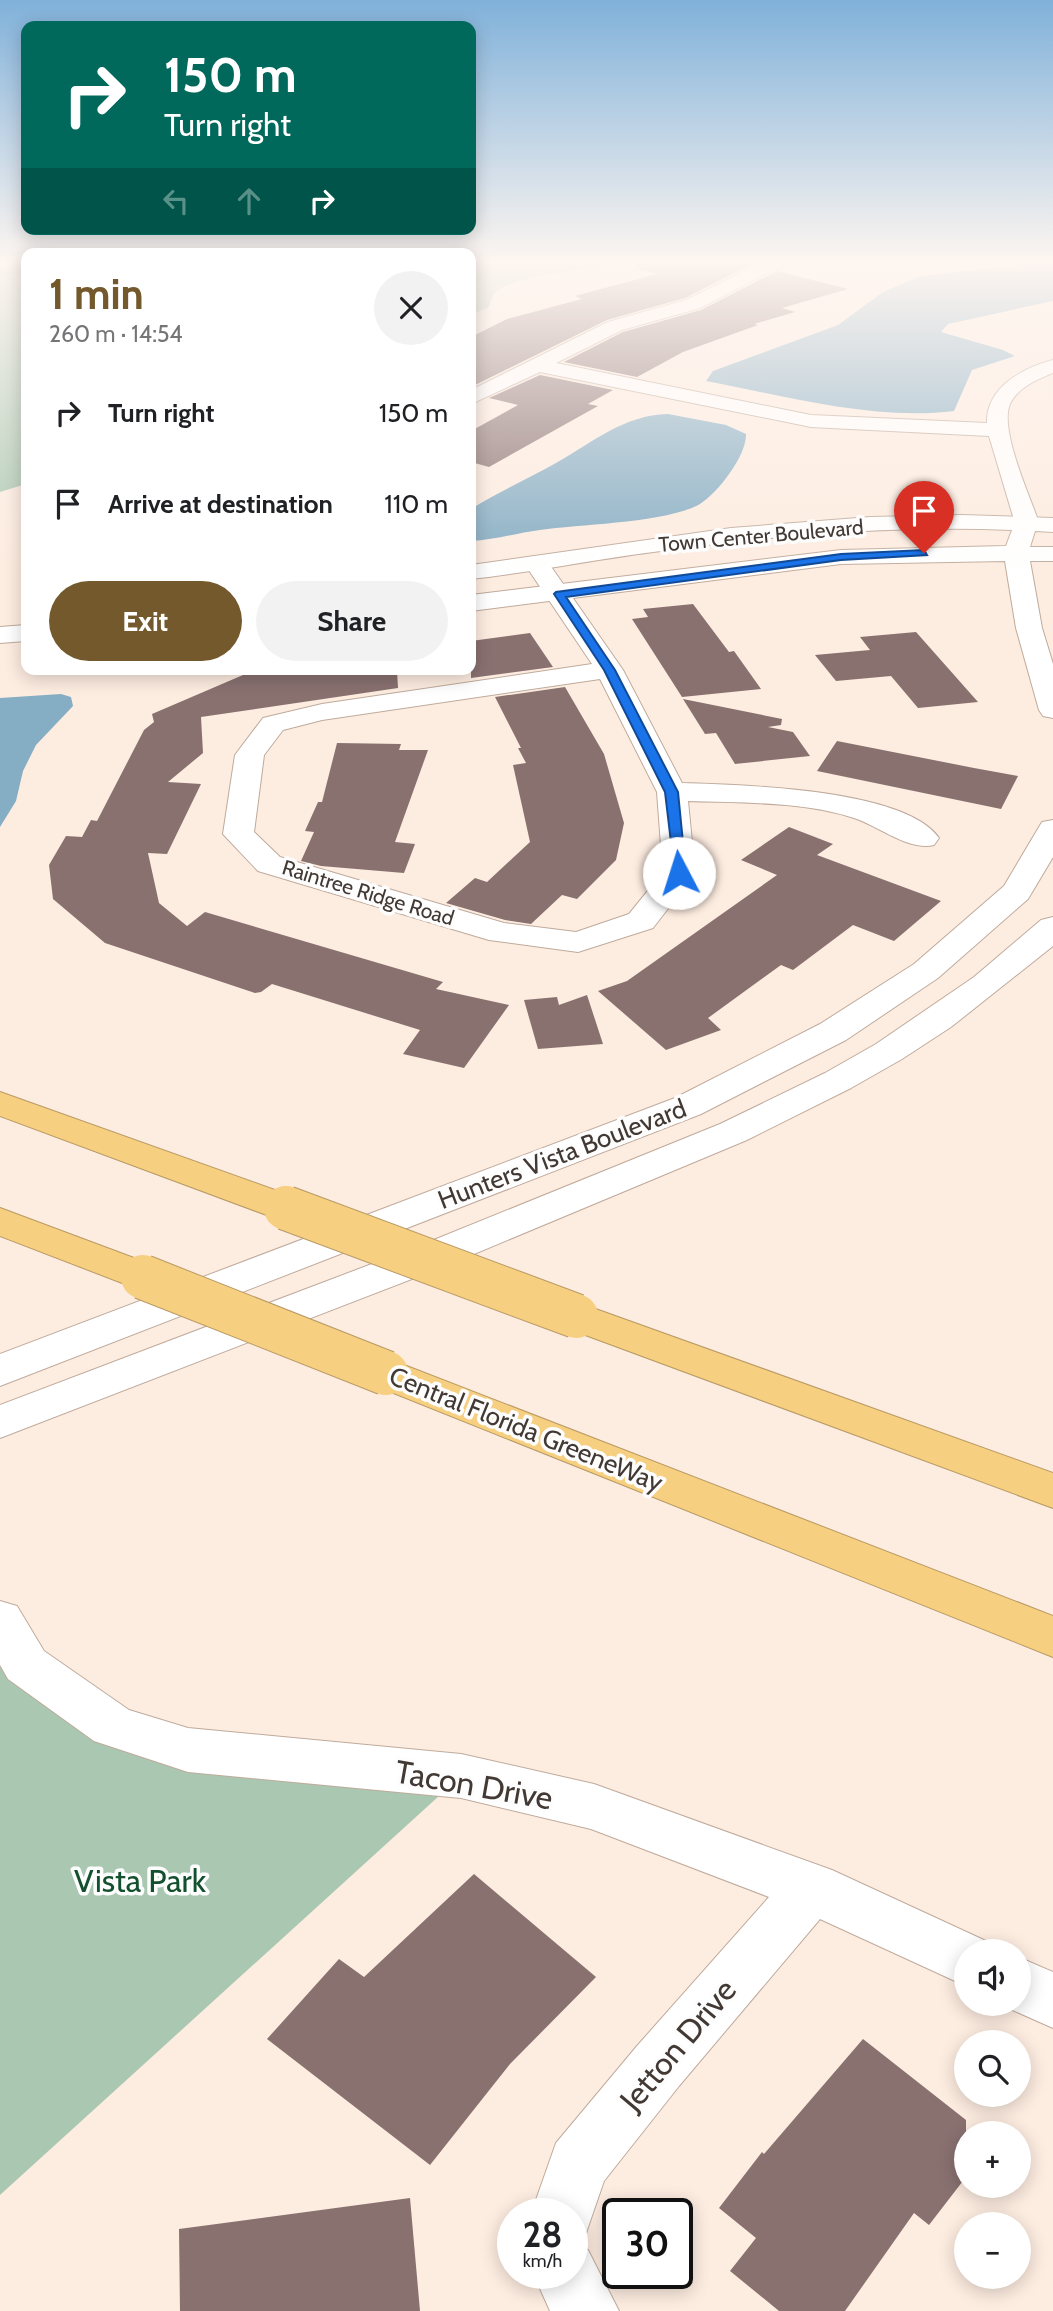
<!DOCTYPE html>
<meta charset="utf-8">
<style>
:root{--surface:#fff;--page:#f2f2f2;--text:#202124;--muted:#757577;--accent:#73592b}
body{margin:0;font-family:Cabin,sans-serif;background:var(--page);color:var(--text);height:100vh;display:flex;flex-direction:column;font-size:26px;white-space:nowrap}
*{box-sizing:border-box;margin:0}
p{font-size:23px;color:var(--muted)}
.icon{flex:none;width:38px;height:38px;fill:none;stroke:currentColor;stroke-width:2;stroke-linecap:round;stroke-linejoin:round}
.map{position:relative;flex:1;overflow:hidden}
.side{position:absolute;left:21px;top:248px;width:455px;height:427px;display:flex;flex-direction:column;background:var(--surface);border-radius:14px;box-shadow:0 4px 18px #0003}
.side>*{flex:none}
.hud{position:absolute;left:21px;top:21px;width:455px;height:214px;border-radius:14px;box-shadow:0 4px 18px #0003;background:#00695c;color:#fff;overflow:hidden}
.controls{position:absolute;left:954px;top:1939px;display:grid;gap:14px}
.controls a{display:grid;place-items:center;width:77px;height:77px;border-radius:50%;background:var(--surface);box-shadow:0 4px 18px #0003;font-size:35px}
.speed{position:absolute;left:497px;top:2198px;display:flex;gap:14px;font-size:35px;font-weight:700;text-align:center}
.speed>*{display:grid;place-content:center;width:91px;height:91px;border-radius:50%;background:var(--surface);box-shadow:0 4px 18px #0003;line-height:1}
.speed small{font-size:18px;font-weight:400}
.speed .limit{border:4px solid #111;border-radius:10px;background:#fff;color:#111}
.pin{position:absolute;display:grid;place-items:center;width:60px;height:60px;color:#fff;margin:-72px -30px;border-radius:50% 50% 50% 0;rotate:-45deg;box-shadow:0 0 7px #0007}
.pin .icon{rotate:45deg}
.me{position:absolute;width:77px;margin:-38px;rotate:355deg;stroke-linejoin:round;filter:drop-shadow(0 0 5px #0008)}
.turn{display:flex;align-items:center;gap:24px;height:147px;padding:0 28px;font-size:32px}
.turn .icon{width:91px;height:91px;stroke-width:2.5}
.turn b{display:block;font-size:49px;line-height:60px}
.lanes{display:flex;align-items:center;height:66px;padding:0 28px;background:#0003;justify-content:center;gap:35px;direction:ltr}
.lanes .off{opacity:.35}
.round{display:grid;place-items:center;flex:none;width:74px;height:74px;border-radius:37px;background:var(--page)}
.headline{display:flex;align-items:center;justify-content:space-between;height:119px;padding:0 28px}
h1{font-size:42px;font-weight:800;line-height:52px;color:var(--accent)}
.button{display:flex;gap:14px;margin-top:auto;padding:14px 28px}
.button a{flex:1;height:80px;border-radius:42px;background:var(--accent);color:#fff;font-size:28px;font-weight:800;line-height:80px;text-align:center}
.button a+a{background:var(--page);color:var(--text)}
ul{padding:0;list-style:none}
li{display:flex;align-items:center;gap:21px;height:91px;padding:0 28px}
li div{flex:1}
li b{display:block;font-size:26px}
li em{font-style:normal}
.map>svg:first-child{display:block}
</style>
<div class="map">
<svg width="1053" height="2311" viewBox="0 0 1053 2311">
<rect width="100%" height="100%" fill="#fdece0"/>
<!-- green -->
<g fill="#aac7b2">
<path d="M0 259H26V484L0 492Z"/>
<path d="M471 259H615C585 275 513 273 495 293 492 296 490 304 488 308L471 314Z"/>
<path d="M0 1620 112 1726 461 1776 0 2195Z"/>
</g>
<!-- water -->
<g fill="#85adc4">
<path d="M1053 261V301L948 324 941 332 1003 350 1015 356 972 370 954 411C873 421 786 396 706 381L713 371 838 325 883 292 921 276Z"/>
<path d="M668 414 726 425 746 434C747 455 718 493 700 504 666 523 582 524 540 530 517 533 494 540 471 541V509C498 492 528 479 556 463 593 442 624 415 668 414Z"/>
<path d="M61 694 71 697 73 706 36 745 23 771 16 801 0 827V698Z"/>
</g>
<g fill="none" stroke-linecap="round" stroke-linejoin="round">
<!-- stream -->
<path stroke="#85adc4" stroke-width="5" d="M0 273 26 270"/>
</g>
<!-- building -->
<g fill="#897170">
<path d="M637 259H730L752 264 685 298 607 320 471 387V337L507 319 582 299 575 296 657 274 636 268Z"/>
<path d="M777 271 848 289 782 308 795 312 754 324 758 325 683 352 637 377 564 362 623 332 701 310Z"/>
<path d="M540 375 613 390 588 404 598 406 489 467 471 462V431L518 405 489 398Z"/>
<path d="M693 604 729 652 734 651 761 689 682 697 632 619 648 617 643 609Z"/>
<path d="M916 632 978 702 918 708 891 676 836 681 815 655 870 650 860 637Z"/>
<path d="M530 633 553 667 471 678V641Z"/>
<path d="M262 670H397L398 688 201 717 203 753 168 782 201 784 167 854 148 853 159 903 187 926 205 912 443 982 436 989 509 1005 464 1068 403 1054 420 1030 272 984 261 992 255 993 105 943 53 899 49 865 66 836 82 837 91 820 97 821 144 730 154 722 152 714 250 672Z"/>
<path d="M565 687 604 754 624 823 616 860 577 899 562 895 531 924 505 920 446 903 475 878 487 882 530 842 513 765 526 763 518 748H521L495 697Z"/>
<path d="M683 699 782 719 781 725 768 727 793 732 810 756 735 764 716 733 705 734Z"/>
<path d="M837 741 974 768 1018 776 1001 809 817 771Z"/>
<path d="M337 743 401 744 399 750H428L395 842 415 844 404 873 321 866 301 861 314 832 305 831 318 802H322Z"/>
<path d="M789 827 833 844 817 855 941 901 894 941 853 925 793 970 781 965 708 1018 721 1030 666 1050 598 991 627 981 777 875 741 860Z"/>
<path d="M587 995 603 1044 538 1049 524 1000 557 997 559 1005Z"/>
<path d="M474 1874 596 1977 510 2064 430 2165 267 2039 339 1959 364 1977Z"/>
<path d="M863 2039 966 2120V2177L929 2225 914 2213 845 2311H779L730 2271 756 2238 719 2208 762 2152 764 2154Z"/>
<path d="M410 2198 420 2311H180L179 2229Z"/>
</g>
<g fill="none" stroke-linecap="round" stroke-linejoin="round">
<!-- street casing -->
<g stroke="#bfab9c" stroke-width="2">
<g id="street">
<path d="M769 259H794L700 308 622 330 556 363 811 415 987 423C986 388 1022 368 1053 360V373C1038 379 1017 388 1010 404 999 430 1030 496 1039 523L1035 528H1019L1015 523 989 436 811 427 540 372 471 404V390L608 322 686 300Z"/>
<path d="M536 556 545 558 623 670 682 783C739 785 904 788 939 838L934 845C908 851 879 826 854 818 802 801 742 803 688 801L695 873 690 880 653 928 578 952 489 940 258 871 223 834 235 755 263 718 322 704 592 664 524 563 527 558ZM600 679 657 792 663 872 629 914 576 932 504 923 280 857 254 832 264 755 283 730 322 720Z"/>
<path d="M0 1601 17 1606 44 1651 129 1710 188 1728 461 1754 594 1784 832 1870 986 1941 991 1951H966V1986L820 1919 679 2086 604 2181 585 2236 572 2242V2214H531L556 2143 637 2046 769 1897 591 1829 461 1798 188 1772 94 1741 8 1679 0 1665Z"/>
<path d="M1018 1957 1053 1972V2028L999 2004H1018Z"/>
<path d="M572 2244 588 2250 619 2311H550L533 2273H572Z"/>
</g>
</g>
<!-- secondary casing -->
<g stroke="#bfab9c" stroke-width="2">
<g id="secondary">
<path d="M962 515 1053 518V532L1035 531 1030 547H1053V561H1030L1042 628 1053 664V718L1043 716 1039 710 1016 628 1005 561 841 564 471 611V595L841 550 1006 546 1012 530C895 525 776 535 661 551 597 559 534 572 471 579V565L731 528 870 517Z"/>
<path d="M26 625V641L0 643V627Z"/>
<path d="M1053 820V857L1028 899 938 978 846 1040 701 1114 0 1386V1354L675 1098 820 1024 914 964 1004 886 1042 822Z"/>
<path d="M1053 917V946L951 1027 902 1059 851 1088 747 1140 443 1267 0 1438V1405L414 1248 720 1124 825 1073 876 1044 974 977 1041 920Z"/>
</g>
</g>
<!-- highway casing -->
<g stroke="#b89a65" stroke-width="2">
<g id="highway">
<path d="M0 1092 300 1199 306 1208 300 1217 286 1221 272 1217 0 1116Z"/>
<path d="M0 1208 158 1267 164 1277 158 1287 143 1291 0 1236Z"/>
<path d="M576 1302 1053 1473V1508L561 1326 555 1316 561 1306Z"/>
<path d="M386 1358 1053 1616V1657L371 1384 364 1373 371 1362Z"/>
</g>
</g>
<!-- street -->
<use href="#street" fill="#fff" fill-rule="evenodd"/>
<!-- secondary -->
<use href="#secondary" fill="#fff" fill-rule="evenodd"/>
<!-- highway -->
<use href="#highway" fill="#f7cf80" fill-rule="evenodd"/>
<!-- highway-bridge casing -->
<g stroke="#b89a65" stroke-width="46" stroke-linecap="butt">
<g id="highway-bridge">
<path d="M286 1208 576 1316"/>
<path d="M143 1277 386 1373"/>
</g>
</g>
<!-- highway-bridge -->
<use href="#highway-bridge" stroke="#f7cf80" stroke-width="44"/>
</g>
<!-- sky -->
<linearGradient id="sky" x2="0" y2="1"><stop stop-color="#80b1da"/><stop offset="0.45" stop-color="#fef6f1"/><stop offset="1" stop-color="#fef6f1" stop-opacity="0"/></linearGradient>
<rect width="1053" height="582" fill="url(#sky)"/>
<!-- route -->
<path fill="#1a73e8" stroke="#114b97" stroke-width="2" d="M924 550 927 555 841 560 566 597 615 670 678 792 686 873 675 876 665 792 604 670 554 594 556 592 841 554Z"/>
<g text-anchor="middle" stroke-width="7" stroke-linejoin="round" paint-order="stroke">
<!-- far-street labels -->
<g font-size="21" fill="#423934" stroke="#fdfdfd">
<text transform="translate(761 536) rotate(-5)" y="7">Town Center Boulevard</text>
<text transform="translate(368 893) rotate(17)" y="7">Raintree Ridge Road</text>
</g>
<!-- street labels -->
<g font-size="26" fill="#423934" stroke="#fdfdfd">
<text transform="translate(562 1154) rotate(-21)" y="9">Hunters Vista Boulevard</text>
<text transform="translate(526 1429) rotate(22)" y="9">Central Florida GreeneWay</text>
</g>
<!-- near-street labels -->
<g font-size="32" fill="#423934" stroke="#fdfdfd">
<text transform="translate(474 1785) rotate(10)" y="11">Tacon Drive</text>
<text transform="translate(678 2045) rotate(-50)" y="11">Jetton Drive</text>
</g>
<!-- near-park labels -->
<g font-size="32" fill="#13502e" stroke="#fdfdfd">
<text x="140" y="1892">Vista Park</text>
</g>
</g>
</svg>
<div class="controls">
<a><svg class="icon" aria-label="sound" viewBox="0 0 24 24"><path d="M4 9h4l5-4v14l-5-4H4zM17 9q2 3 0 6"/></svg></a>
<a><svg class="icon" aria-label="search" viewBox="0 0 24 24"><circle cx="10" cy="10" r="6"/><path d="M15 15l6 6"/></svg></a>
<a>+</a>
<a>−</a>
</div>
<div class="speed"><div>28<small>km/h</small></div><div class="limit">30</div></div>
<div class="pin" style="left:924px;top:553px;background:#d93025"><svg class="icon" aria-label="arrive" viewBox="0 0 24 24"><path d="M6 21V4h12l-3 4 3 4H6"/></svg></div>
<svg class="me" style="left:679px;top:873px" viewBox="-20 -20 40 40"><circle r="19" fill="#fff"/><path d="M0-13L10 11 0 6-10 11z" fill="#1a73e8"/></svg>
<div class="hud">
<div class="turn"><svg class="icon" aria-label="right" viewBox="0 0 24 24"><path d="M7 20v-9h11M14 6l5 5-5 5"/></svg><div><b>150 m</b>Turn right</div></div>
<div class="lanes"><svg class="icon off" aria-label="left" viewBox="0 0 24 24"><path d="M17 20v-9H6M10 6l-5 5 5 5"/></svg><svg class="icon off" aria-label="ahead" viewBox="0 0 24 24"><path d="M12 20V5M6 11l6-6 6 6"/></svg><svg class="icon" aria-label="right" viewBox="0 0 24 24"><path d="M7 20v-9h11M14 6l5 5-5 5"/></svg></div>
</div>
<section class="side">
<div class="headline"><div><h1>1 min</h1><p>260 m · 14:54</p></div><a class="round"><svg class="icon" aria-label="close" viewBox="0 0 24 24"><path d="M6 6l12 12M18 6L6 18"/></svg></a></div>
<ul>
<li><svg class="icon" aria-label="right" viewBox="0 0 24 24"><path d="M7 20v-9h11M14 6l5 5-5 5"/></svg><div><b>Turn right</b></div><em>150 m</em></li>
<li><svg class="icon" aria-label="arrive" viewBox="0 0 24 24"><path d="M6 21V4h12l-3 4 3 4H6"/></svg><div><b>Arrive at destination</b></div><em>110 m</em></li>
</ul>
<div class="button"><a>Exit</a><a>Share</a></div>
</section>
</div>
